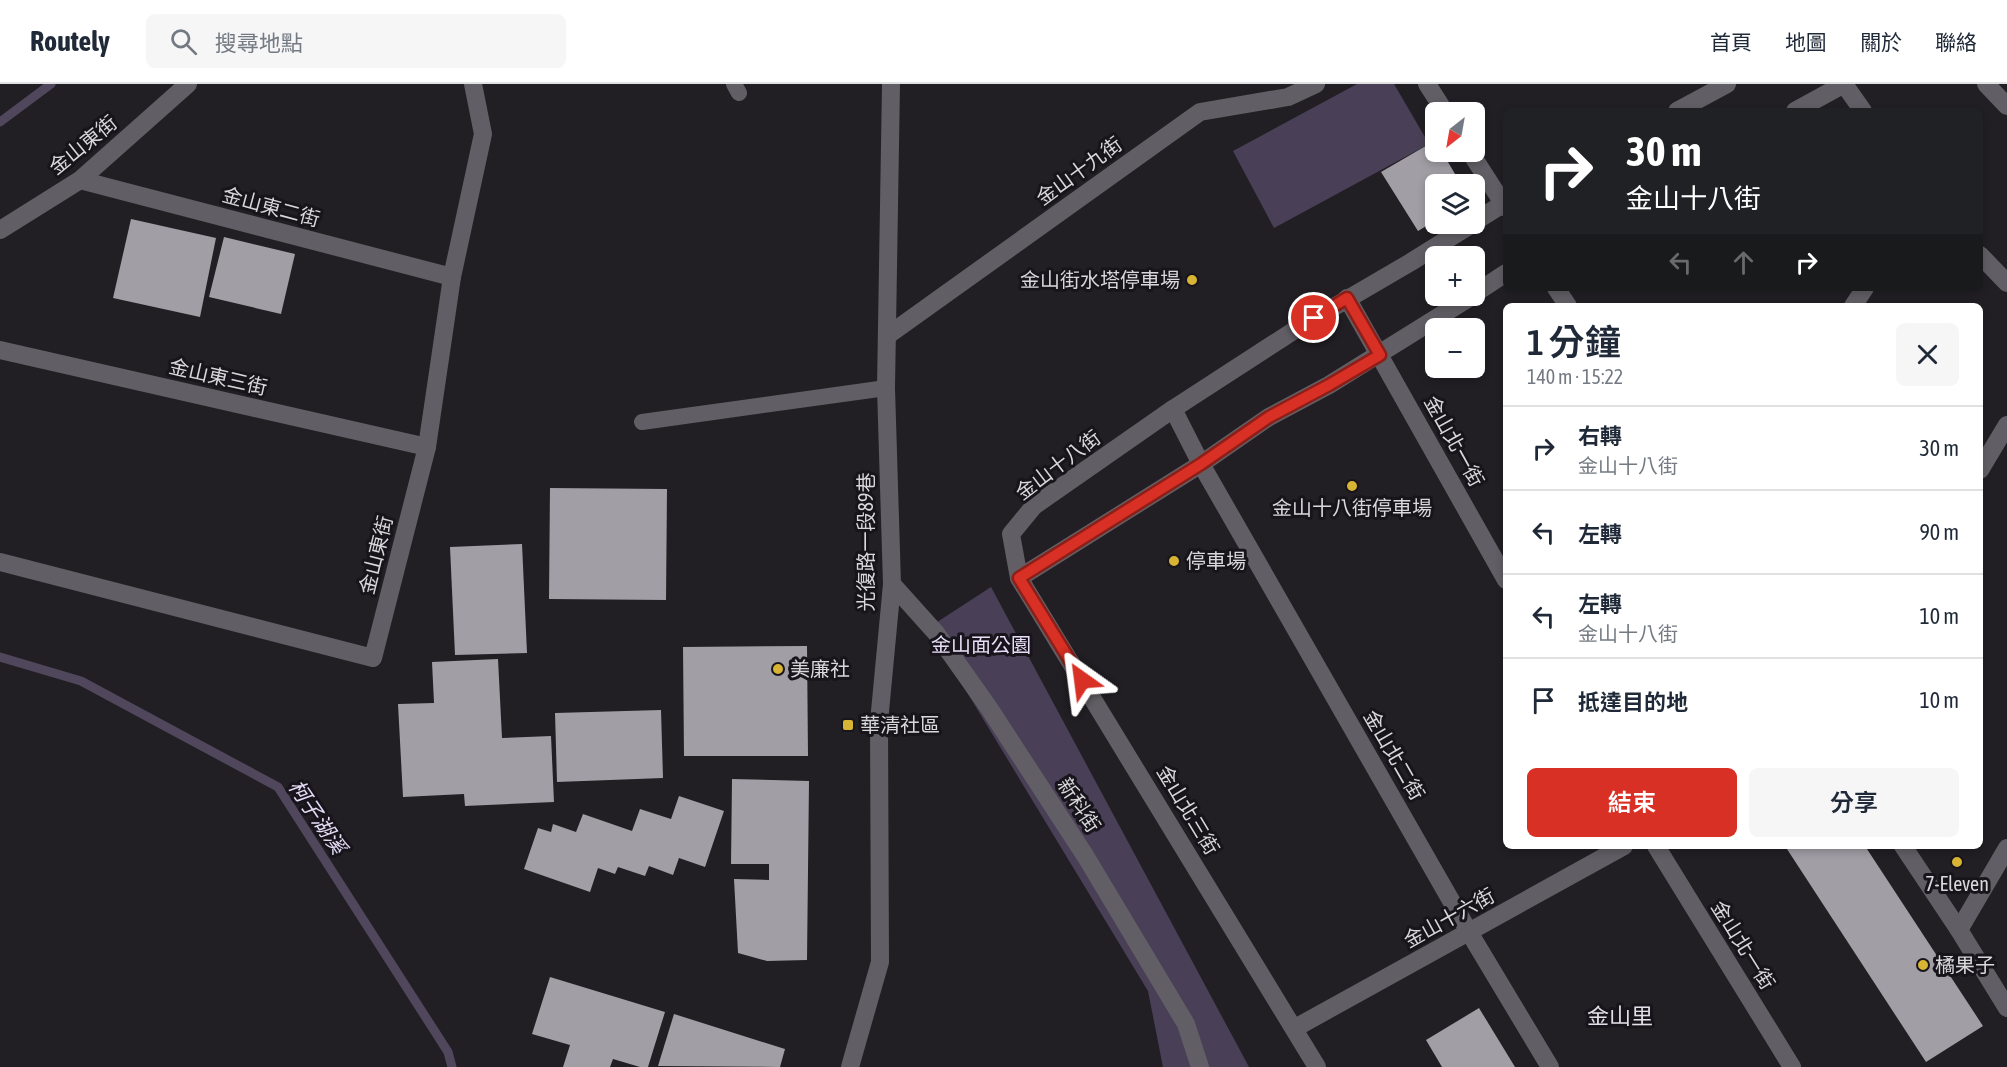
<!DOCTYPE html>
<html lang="zh-TW">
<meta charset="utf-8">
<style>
:root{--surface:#fff;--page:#f6f6f7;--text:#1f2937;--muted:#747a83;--line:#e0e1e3;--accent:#d93025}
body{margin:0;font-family:"Asap Condensed","Noto Sans TC",sans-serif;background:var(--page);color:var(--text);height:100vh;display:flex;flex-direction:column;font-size:22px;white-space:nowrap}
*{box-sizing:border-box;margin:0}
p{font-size:20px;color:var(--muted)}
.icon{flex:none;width:33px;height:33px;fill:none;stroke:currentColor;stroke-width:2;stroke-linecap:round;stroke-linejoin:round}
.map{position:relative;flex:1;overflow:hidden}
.details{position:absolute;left:1503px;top:219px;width:480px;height:546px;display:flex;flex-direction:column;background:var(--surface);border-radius:9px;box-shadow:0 3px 9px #0003}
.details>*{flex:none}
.hud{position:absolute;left:1503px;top:24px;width:480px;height:183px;border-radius:9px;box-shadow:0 3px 9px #0003;background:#202124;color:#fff;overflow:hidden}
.needle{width:39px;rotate:211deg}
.controls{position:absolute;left:1425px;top:18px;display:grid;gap:12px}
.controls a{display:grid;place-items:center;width:60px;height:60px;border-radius:9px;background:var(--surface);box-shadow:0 3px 9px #0003;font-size:30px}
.pin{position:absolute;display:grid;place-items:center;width:51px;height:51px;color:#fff;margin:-26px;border:3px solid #fff;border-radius:50%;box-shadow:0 2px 6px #0007}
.me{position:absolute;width:66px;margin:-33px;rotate:329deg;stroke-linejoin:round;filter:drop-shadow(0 0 4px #0008)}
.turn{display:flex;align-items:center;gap:21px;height:126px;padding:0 24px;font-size:27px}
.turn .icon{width:78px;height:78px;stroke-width:2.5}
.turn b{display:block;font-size:42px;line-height:51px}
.lanes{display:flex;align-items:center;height:57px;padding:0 24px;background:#0003;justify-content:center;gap:30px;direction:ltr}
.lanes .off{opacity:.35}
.round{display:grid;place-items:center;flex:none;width:63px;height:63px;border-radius:9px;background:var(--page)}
.headline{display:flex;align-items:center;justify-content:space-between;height:102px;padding:0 24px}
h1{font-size:36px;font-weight:600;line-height:45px}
.action{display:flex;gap:12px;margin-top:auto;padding:12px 24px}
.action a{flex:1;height:69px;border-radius:9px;background:var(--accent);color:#fff;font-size:24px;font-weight:600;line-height:69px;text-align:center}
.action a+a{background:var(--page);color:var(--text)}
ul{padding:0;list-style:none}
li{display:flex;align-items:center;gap:18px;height:84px;padding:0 24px;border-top:2px solid var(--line)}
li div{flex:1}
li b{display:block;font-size:22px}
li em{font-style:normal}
header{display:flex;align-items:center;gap:36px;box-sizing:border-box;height:84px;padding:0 30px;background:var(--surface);border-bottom:2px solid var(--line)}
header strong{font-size:28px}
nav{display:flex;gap:33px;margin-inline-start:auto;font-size:21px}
.search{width:420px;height:54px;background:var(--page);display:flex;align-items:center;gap:15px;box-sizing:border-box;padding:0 21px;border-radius:9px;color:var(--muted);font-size:22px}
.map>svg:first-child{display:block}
</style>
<header>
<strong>Routely</strong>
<div class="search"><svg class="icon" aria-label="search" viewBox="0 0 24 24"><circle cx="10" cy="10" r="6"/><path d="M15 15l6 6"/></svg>搜尋地點</div>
<nav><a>首頁</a><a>地圖</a><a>關於</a><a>聯絡</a></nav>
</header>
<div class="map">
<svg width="2007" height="983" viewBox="0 0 2007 983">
<rect width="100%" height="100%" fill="#211f24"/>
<!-- green -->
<g fill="#494057">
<path d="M1357 0H1394L1429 60 1274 144 1233 67Z"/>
<path d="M991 503 1249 983H1163L1148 907 928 544Z"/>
</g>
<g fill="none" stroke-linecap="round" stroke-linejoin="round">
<!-- stream -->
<g stroke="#51475d" stroke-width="9">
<path d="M0 38 51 0"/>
<path d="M0 573 81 597 278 703 448 968 452 983"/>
</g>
</g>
<!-- building -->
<g fill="#a19ea6">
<path d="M1436 56V68H1442L1461 100H1436V136L1418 147 1381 88Z"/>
<path d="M131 135 216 154 200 233 113 214Z"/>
<path d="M224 153 295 170 281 230 209 213Z"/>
<path d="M550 404 667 405 666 516 549 515Z"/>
<path d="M522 460 527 569 455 571 450 463Z"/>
<path d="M807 562 808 672H684L683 563Z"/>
<path d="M498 575 502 654 551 652 554 718 465 722 464 710 403 713 398 620 434 619 432 578Z"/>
<path d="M661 626 663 694 557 698 555 629Z"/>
<path d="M732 695 809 697 807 876 767 877 738 869 734 795 769 796V780H731Z"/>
<path d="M679 712 724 727 705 783 679 774 673 791 649 782 645 792 618 783 615 790 598 784 590 808 524 785 538 744 551 748 553 740 576 748 583 730 632 747 640 725 671 735Z"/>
<path d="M1785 762H1865L1983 942 1926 978Z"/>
<path d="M550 893 665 928 648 983H640L613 975 610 983H563L570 961 532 950Z"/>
<path d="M1479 924 1515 983H1442L1426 956Z"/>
<path d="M674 930 785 965 780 983 658 982Z"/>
</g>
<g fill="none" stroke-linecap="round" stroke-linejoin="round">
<!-- service -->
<g stroke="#615f65" stroke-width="16">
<path d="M734 0 739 9"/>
<path d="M642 338 886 304"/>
</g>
<!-- minor -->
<g stroke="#615f65" stroke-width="18">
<path d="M1427 0 1445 28"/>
<path d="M1844 0 1863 27"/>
<path d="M1677 27 1727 0"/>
<path d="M1795 27 1844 0"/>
<path d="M1470 68 1506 124"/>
<path d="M80 96 452 193"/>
<path d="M1474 138 1506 118"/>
<path d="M0 146 80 96 188 0"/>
<path d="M1980 171 2007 199"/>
<path d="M1556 204 1568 222"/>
<path d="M1474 210 1506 189"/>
<path d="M1347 214 1506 496"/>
<path d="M1853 222 1865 204"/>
<path d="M887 252 1200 28 1288 13 1316 0"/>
<path d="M0 266 427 363"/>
<path d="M1173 325 1201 380 1469 848 1550 983"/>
<path d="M1980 386 2007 341"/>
<path d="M0 478 373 574 427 363 452 193 483 50 473 0"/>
<path d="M1019 494 1201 380 1269 333 1329 301 1472 212"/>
<path d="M892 500 936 549 989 624 1086 773 1186 940 1200 983"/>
<path d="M1656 762 1792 983"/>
<path d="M1903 762 1959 846 2007 924"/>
<path d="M1959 846 2007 764"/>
<path d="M1295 944 1624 762"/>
<path d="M850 983 880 878 879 638 892 500 886 304 891 0"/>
<path d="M1317 983 1019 494 1011 450 1034 422 1173 325 1298 244 1411 178 1472 140"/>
</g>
<!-- tertiary -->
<path stroke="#615f65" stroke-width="18" d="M1986 0 2007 22"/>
</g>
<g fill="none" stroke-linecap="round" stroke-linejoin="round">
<!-- route casing -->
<g stroke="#8d1f18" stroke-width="15">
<path id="route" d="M1082 596 1019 494 1201 380 1269 333 1329 301 1380 271 1347 214 1314 234"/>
</g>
<!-- route -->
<use href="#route" stroke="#d93025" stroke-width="10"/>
</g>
<!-- markers -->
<g fill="#d8b434" stroke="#17151b" stroke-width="2">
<circle cx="1192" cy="196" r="6"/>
<circle cx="1352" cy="402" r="6"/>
<circle cx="1174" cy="477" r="6"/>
<circle cx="778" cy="585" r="6"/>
<rect x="842" y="635" width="12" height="12" rx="3"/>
<circle cx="1957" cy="778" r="6"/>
<circle cx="1923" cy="881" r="6"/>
</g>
<g text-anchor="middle" stroke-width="6" stroke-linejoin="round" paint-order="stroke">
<!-- street labels -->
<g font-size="20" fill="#d8d7da" stroke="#17151b">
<text transform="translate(83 61) rotate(-39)" y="7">金山東街</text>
<text transform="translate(1079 87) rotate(-36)" y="7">金山十九街</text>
<text transform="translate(271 123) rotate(15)" y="7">金山東二街</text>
<text transform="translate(218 293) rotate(13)" y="7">金山東三街</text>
<text transform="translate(1454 357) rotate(61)" y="7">金山北一街</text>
<text transform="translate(1058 381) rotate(-37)" y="7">金山十八街</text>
<text transform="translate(866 458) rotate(-90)" y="7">光復路一段89巷</text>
<text transform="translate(376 471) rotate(-76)" y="7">金山東街</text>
<text transform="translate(1394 671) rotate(60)" y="7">金山北二街</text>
<text transform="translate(1079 721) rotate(57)" y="7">新科街</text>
<text transform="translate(1188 726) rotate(59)" y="7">金山北三街</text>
<text transform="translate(1449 834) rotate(-29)" y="7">金山十六街</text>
<text transform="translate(1743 861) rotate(58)" y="7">金山北一街</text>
</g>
<!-- poi labels -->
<g font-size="20" fill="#d8d7da" stroke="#17151b" text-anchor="start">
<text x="1180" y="203" text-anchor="end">金山街水塔停車場</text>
<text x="1352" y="431" text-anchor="middle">金山十八街停車場</text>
<text x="1186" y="484">停車場</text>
<text x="790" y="592">美廉社</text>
<text x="860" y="648">華清社區</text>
<text x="1957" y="807" text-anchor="middle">7-Eleven</text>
<text x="1935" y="888">橘果子</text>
</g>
<!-- park labels -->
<g font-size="20" fill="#e7ddf7" stroke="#17151b">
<text x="981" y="568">金山面公園</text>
</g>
<!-- water labels -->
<g font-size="21" font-style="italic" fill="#e5dcf6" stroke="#17151b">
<text transform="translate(317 733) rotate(56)" y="7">柯子湖溪</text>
</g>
<!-- quarter labels -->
<g font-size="22" fill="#e3e0e8" stroke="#17151b">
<text x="1620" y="940">金山里</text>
</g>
</g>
</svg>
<div class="controls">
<a><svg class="needle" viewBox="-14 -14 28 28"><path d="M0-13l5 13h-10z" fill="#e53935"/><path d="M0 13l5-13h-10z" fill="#747a83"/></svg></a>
<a><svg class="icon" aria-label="layers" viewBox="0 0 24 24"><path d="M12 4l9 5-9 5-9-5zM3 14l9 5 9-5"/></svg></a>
<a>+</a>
<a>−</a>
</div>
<div class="pin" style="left:1314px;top:234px;background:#d93025"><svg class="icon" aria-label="arrive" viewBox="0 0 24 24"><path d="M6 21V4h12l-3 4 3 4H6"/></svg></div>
<svg class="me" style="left:1082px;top:596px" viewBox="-20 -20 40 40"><path d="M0-17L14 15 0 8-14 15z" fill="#d93025" stroke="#fff" stroke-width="4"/></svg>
<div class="hud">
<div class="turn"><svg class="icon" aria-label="right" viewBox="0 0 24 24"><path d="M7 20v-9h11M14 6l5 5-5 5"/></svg><div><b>30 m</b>金山十八街</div></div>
<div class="lanes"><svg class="icon off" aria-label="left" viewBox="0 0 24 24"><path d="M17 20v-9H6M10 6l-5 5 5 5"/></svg><svg class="icon off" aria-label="ahead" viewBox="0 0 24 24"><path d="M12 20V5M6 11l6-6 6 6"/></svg><svg class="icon" aria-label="right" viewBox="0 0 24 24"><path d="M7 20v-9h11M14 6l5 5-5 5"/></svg></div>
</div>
<section class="details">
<div class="headline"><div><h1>1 分鐘</h1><p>140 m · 15:22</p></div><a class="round"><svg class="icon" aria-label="close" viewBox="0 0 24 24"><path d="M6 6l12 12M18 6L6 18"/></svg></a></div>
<ul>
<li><svg class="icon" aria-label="right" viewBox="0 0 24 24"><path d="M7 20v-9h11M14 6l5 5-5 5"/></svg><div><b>右轉</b><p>金山十八街</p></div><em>30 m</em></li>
<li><svg class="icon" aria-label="left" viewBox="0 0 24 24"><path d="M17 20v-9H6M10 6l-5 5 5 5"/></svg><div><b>左轉</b></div><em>90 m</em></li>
<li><svg class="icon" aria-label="left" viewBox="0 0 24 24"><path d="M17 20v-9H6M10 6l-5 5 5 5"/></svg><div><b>左轉</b><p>金山十八街</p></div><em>10 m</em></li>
<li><svg class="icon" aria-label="arrive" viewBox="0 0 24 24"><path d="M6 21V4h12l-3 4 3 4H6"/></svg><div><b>抵達目的地</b></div><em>10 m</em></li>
</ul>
<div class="action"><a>結束</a><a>分享</a></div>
</section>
</div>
